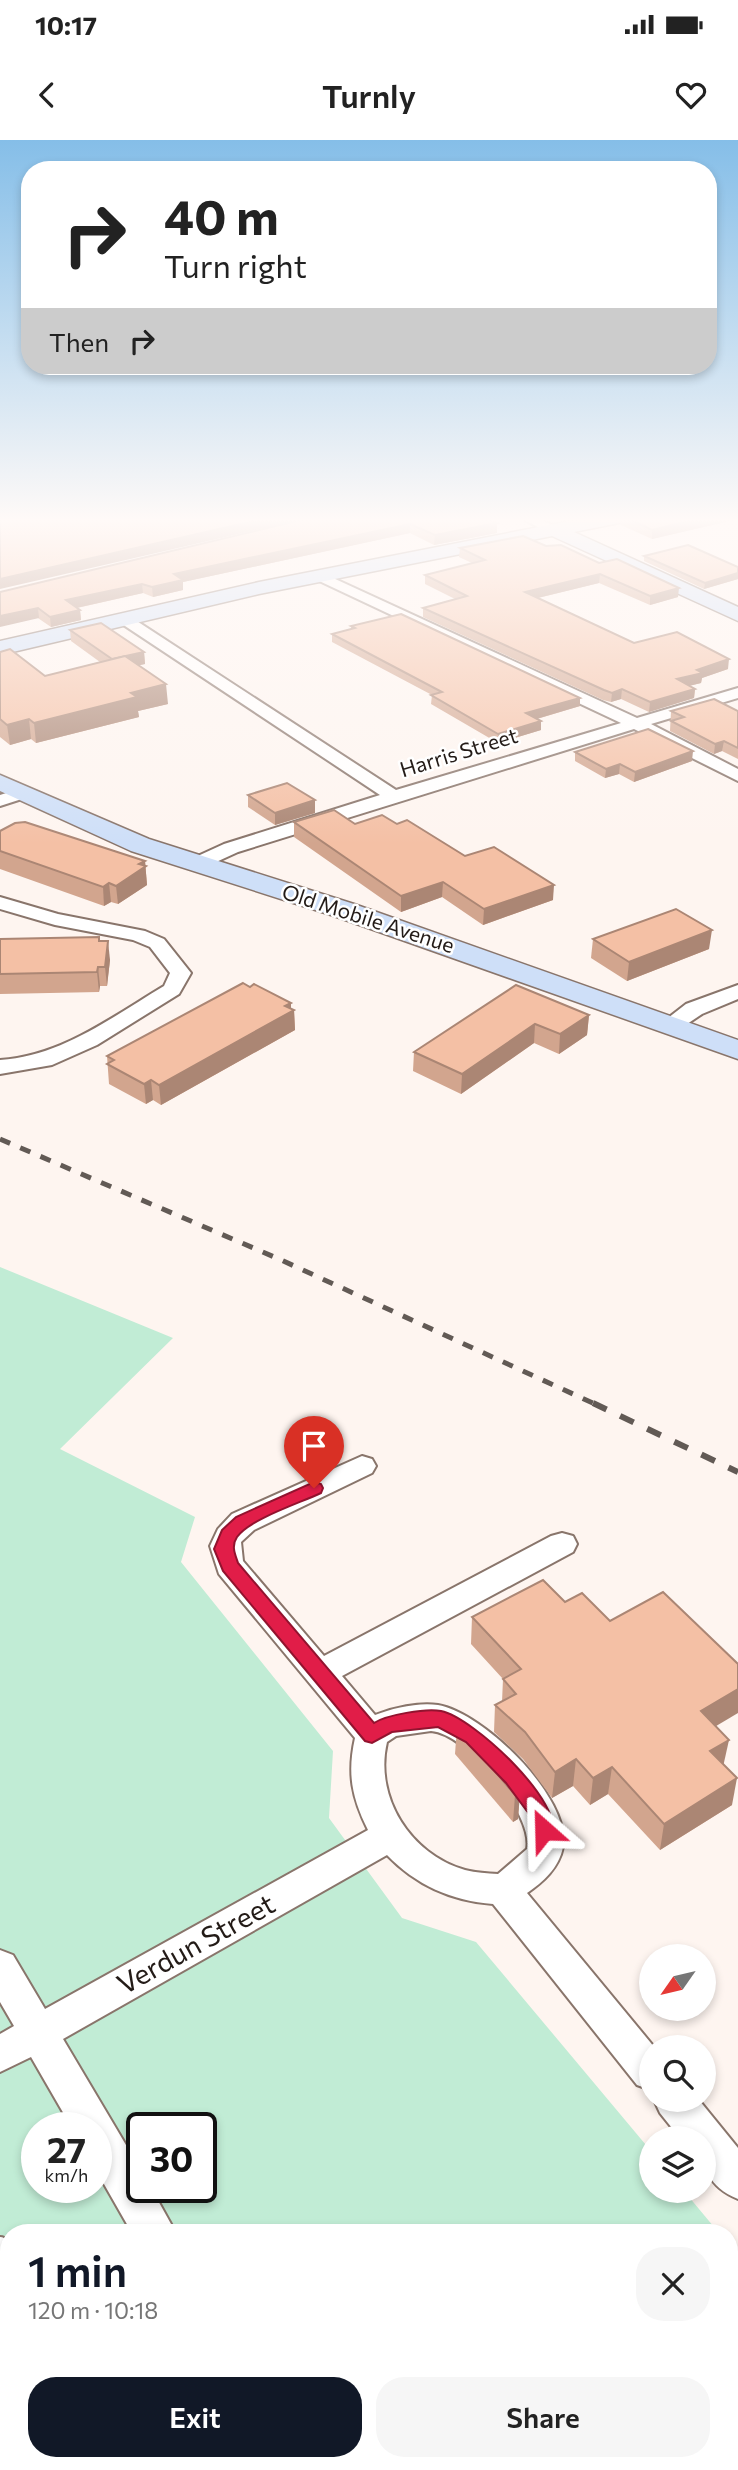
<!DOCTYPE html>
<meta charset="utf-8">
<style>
:root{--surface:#fff;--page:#f6f6f6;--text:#222;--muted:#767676;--accent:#111827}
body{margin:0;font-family:Commissioner,sans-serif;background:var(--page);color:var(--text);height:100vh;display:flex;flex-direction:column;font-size:26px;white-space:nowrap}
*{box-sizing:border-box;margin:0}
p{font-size:23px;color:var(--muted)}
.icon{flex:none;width:38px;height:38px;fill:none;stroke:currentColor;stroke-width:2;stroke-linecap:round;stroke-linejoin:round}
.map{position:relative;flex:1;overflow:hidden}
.side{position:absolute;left:0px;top:2084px;width:738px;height:247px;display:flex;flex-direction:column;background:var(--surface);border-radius:28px 28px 0 0;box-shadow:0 4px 10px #0003}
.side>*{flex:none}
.hud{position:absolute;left:21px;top:21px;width:696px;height:214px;border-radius:28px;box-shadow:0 4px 10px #0003;background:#fff;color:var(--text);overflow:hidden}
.needle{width:46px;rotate:236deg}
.controls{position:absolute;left:639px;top:1804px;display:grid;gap:14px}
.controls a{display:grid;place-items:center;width:77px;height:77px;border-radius:50%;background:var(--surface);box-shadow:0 4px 10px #0003;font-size:35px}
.speed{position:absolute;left:21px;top:1972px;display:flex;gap:14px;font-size:35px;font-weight:700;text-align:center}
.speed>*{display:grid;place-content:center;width:91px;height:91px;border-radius:50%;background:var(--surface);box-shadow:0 4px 10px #0003;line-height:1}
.speed small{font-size:18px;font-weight:400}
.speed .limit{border:4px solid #111;border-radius:10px;background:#fff;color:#111}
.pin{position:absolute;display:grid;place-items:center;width:60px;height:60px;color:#fff;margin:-72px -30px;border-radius:50% 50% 50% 0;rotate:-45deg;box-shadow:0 0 7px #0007}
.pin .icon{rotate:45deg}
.me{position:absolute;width:77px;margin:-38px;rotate:335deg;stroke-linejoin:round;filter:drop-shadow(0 0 5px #0008)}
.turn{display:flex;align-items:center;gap:24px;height:147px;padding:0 28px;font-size:32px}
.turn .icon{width:91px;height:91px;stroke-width:2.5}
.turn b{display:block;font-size:49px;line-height:60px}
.then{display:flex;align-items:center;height:66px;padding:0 28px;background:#0003;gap:14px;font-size:26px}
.round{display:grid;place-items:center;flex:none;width:74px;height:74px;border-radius:28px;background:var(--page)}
.headline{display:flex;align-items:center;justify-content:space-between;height:119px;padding:0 28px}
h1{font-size:42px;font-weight:600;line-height:52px;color:var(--accent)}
.action{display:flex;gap:14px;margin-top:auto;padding:14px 28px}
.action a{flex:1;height:80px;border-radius:28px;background:var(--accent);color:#fff;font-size:28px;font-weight:600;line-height:80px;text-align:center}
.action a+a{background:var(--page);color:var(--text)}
.status{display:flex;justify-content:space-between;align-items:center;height:49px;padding:0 35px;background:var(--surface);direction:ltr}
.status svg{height:19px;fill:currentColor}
header{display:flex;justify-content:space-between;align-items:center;height:91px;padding:0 28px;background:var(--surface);font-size:32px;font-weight:600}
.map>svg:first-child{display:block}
</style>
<div class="status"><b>10:17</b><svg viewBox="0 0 49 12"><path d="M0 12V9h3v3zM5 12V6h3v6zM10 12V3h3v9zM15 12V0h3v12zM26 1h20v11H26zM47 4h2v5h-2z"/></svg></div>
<header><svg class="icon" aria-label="back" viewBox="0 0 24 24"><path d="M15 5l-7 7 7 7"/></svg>Turnly<svg class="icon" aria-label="heart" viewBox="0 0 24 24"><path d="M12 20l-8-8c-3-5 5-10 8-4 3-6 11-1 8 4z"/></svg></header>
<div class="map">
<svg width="738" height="2330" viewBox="0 0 738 2330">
<rect width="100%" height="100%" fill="#fef5f0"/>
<!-- green -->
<path fill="#c1ecd5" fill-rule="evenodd" d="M0 1127 173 1198 60 1309 195 1377 181 1422 333 1611 329 1678 402 1778 476 1802 651 2011V2051H684L719 2093H9V2322H730V2105L738 2115V2330H0ZM37 1988H96V2048H37ZM142 1988H201V2048H142Z"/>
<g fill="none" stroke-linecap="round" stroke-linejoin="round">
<!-- lane casing -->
<g stroke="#89756b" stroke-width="22">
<path id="lane" d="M0 2106 9 2121"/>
</g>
<!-- street casing -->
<g stroke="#89756b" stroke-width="4">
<g id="street">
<path d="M519 377H537L563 391 551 394Z"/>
<path d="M320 432 637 578 738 548V558L651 584 738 629V641L634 589 238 712 203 728H189L186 724 189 720 224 704 380 655 119 482V476H129L396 650 621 583 315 439V433Z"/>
<path d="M22 648 31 653 28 657 0 666V655Z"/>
<path d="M0 757 58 774 145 791 164 799 191 833 179 854 97 905 52 925 0 934V920C62 916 112 877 164 846L170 833 150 807 133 800 55 785 0 769Z"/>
<path d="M738 845V859L702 874 678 890H662L659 885 686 864Z"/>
<path d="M362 1316 372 1319 376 1326 372 1333 254 1390 241 1402 243 1421 324 1516 551 1396 562 1393 573 1396 577 1404 573 1412 342 1536 375 1575C393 1568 419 1562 438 1565 484 1573 571 1658 563 1707 559 1728 543 1742 527 1753L655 1908H651V1950L637 1945 493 1764C452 1761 416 1745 387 1715L63 1899 142 2032V2048H151L176 2093H132L96 2030V1988H72L31 1917 0 1932V1894L14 1886 0 1862V1810L13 1815 45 1869 368 1690C352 1658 347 1634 355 1598L219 1434 210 1406 218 1389 232 1374ZM431 1591C466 1593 534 1674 527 1709L498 1734C487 1733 476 1733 465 1730 410 1714 374 1657 387 1602L396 1596Z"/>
<path d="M654 1960H699L738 2008V2059C707 2046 704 2029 704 1998H680L660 1973Z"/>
<path d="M267 2322H313L317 2330H270Z"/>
</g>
</g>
<!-- secondary casing -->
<g stroke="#89756b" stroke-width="3">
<g id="secondary">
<path d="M590 377H631L629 381 574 392 738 467V481L552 396 259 454 0 515V501L259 442Z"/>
<path d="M0 635 149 699 354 764 738 900V919L334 776 131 711 0 651Z"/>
</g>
</g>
<!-- lane -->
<use href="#lane" stroke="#fff" stroke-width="18"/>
<!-- street -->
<use href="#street" fill="#fff" fill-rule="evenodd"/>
<!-- secondary -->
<use href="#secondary" fill="#cedff8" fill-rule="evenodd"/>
<!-- rail-far1 -->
<path stroke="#625a55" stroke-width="5" stroke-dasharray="11 11" stroke-linecap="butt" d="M0 999 279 1119 597 1265"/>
<!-- rail -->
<path stroke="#625a55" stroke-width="6" stroke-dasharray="15 15" stroke-linecap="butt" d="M593 1263 738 1332"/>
</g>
<!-- wall -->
<g fill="#d2a58e">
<path d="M313 377 491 381 497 383V393L434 405 410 393 183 442V450L153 457 143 453 77 468 80 470 81 480 51 487 0 452Z"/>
<path d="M621 377H738V379L652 399 621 385Z"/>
<path d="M546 406 599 423 678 457 650 465 599 443 538 458 634 503 728 529 702 538 701 543 689 546 695 549 694 558 649 572 621 559 611 562 603 560 423 477V468L455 459 425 444V435L472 423 459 417 460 408Z"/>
<path d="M644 416 738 427V439L704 449 644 421Z"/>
<path d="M351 486 580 566 537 579 541 590 498 603 431 564 432 555 332 502V494L351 489Z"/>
<path d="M70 490 144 512 145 524 138 525 168 564 138 571 139 577 36 603 31 599 10 605 0 597V512L45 536 100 522 71 501Z"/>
<path d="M671 571H738V619L722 611 714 614 670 591Z"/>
<path d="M575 612 692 621 634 642 619 634 605 638 575 621Z"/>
<path d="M248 655 315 660V673L275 685 248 667Z"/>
<path d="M294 682 397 684 465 716 553 760 483 785 442 757 401 772 294 697Z"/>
<path d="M0 691 145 721 147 745 118 764 111 762 104 766 0 729Z"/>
<path d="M0 799 99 801 110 820 107 846H100L99 852 0 854Z"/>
<path d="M593 799 709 809 627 841 591 818Z"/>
<path d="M516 845 589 875 587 895 559 914 534 903 461 954 413 931 414 912Z"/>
<path d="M291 869 294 870 295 890 161 965 153 960 146 964 109 944 107 916Z"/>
<path d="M565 1462 716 1586 732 1665 660 1710 608 1654 590 1665 573 1646 552 1658 523 1619 494 1592 495 1565 502 1562 503 1539 471 1504 472 1477Z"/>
<path d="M457 1587 520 1652 518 1679 513 1682 455 1614Z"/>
</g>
<!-- shaded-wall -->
<g fill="#ab8674">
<path d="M272 377H312L0 449V439Z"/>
<path d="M478 377H505L478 384Z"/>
<path d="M705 377H738V379L652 399V390Z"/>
<path d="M497 383V393L434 405 435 395Z"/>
<path d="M410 384V393L183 442V450L153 457 152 447 174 434Z"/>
<path d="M738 433V439L704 449 705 443Z"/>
<path d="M600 434 599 443 525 461V452Z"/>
<path d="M142 444 143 453 67 470 66 460Z"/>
<path d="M679 448 678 457 650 465V456Z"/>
<path d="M38 468 39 478 0 487V476Z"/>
<path d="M80 470 81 480 51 487 50 477Z"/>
<path d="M144 512 145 524 113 531 112 520Z"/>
<path d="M729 519 728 529 702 538 701 543 676 549 677 539 697 530Z"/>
<path d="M166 544 168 564 138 571 139 577 36 603 34 583 131 553Z"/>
<path d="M622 549 621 559 611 562 612 553Z"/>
<path d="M695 549 694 558 649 572 650 562Z"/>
<path d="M580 558V566L526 582V573Z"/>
<path d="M29 579 31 599 10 605 7 585Z"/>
<path d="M541 581V590L498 603V594Z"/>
<path d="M724 601 722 611 714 614 715 604Z"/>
<path d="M693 611 692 621 634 642 635 632Z"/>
<path d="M620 624 619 634 605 638 606 629Z"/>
<path d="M315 660V673L275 685V673Z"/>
<path d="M145 721 147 745 118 764 116 746 139 724Z"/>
<path d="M443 742 442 757 401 772V756Z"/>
<path d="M109 743 111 762 104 766 103 747Z"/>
<path d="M554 745 553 760 483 785 484 769Z"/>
<path d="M712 790 709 809 627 841 629 822Z"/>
<path d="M108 801 110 820 107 846 105 827Z"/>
<path d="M98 827 100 846 99 852 97 832Z"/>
<path d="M291 863V872L294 870 295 890 161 965 159 945Z"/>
<path d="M589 875 587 895 559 914 560 894Z"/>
<path d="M535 884 534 903 461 954 462 934Z"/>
<path d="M151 940 153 960 146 964 144 944Z"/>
<path d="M738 1549V1573L696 1598 701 1571Z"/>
<path d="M729 1600 723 1627 710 1611Z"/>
<path d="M576 1619 573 1646 552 1658 555 1632Z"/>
<path d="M612 1627 608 1654 590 1665 593 1638Z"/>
<path d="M737 1638 732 1665 660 1710 664 1684Z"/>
<path d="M520 1652 518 1679 513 1682 515 1655Z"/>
</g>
<!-- building -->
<g fill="#f4c0a5" stroke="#ab8674" stroke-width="2">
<path d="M0 377H272L0 439Z"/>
<path d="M313 377H484L497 383 435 395 410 384 174 434 183 440 152 447 142 444 66 460 80 470 50 477 38 468 0 476V452Z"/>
<path d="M625 377H705L652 390Z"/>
<path d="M523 396 546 406 561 405 599 423 617 419 679 448 650 456 600 434 525 452 634 503 677 492 729 519 697 530 703 533 677 539 695 549 650 562 622 549 612 553 604 550 423 468 467 456 425 435 485 420 460 408Z"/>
<path d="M688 405 738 427V433L705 443 644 416Z"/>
<path d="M401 474 580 558 526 573 541 581 498 594 431 555 442 552 332 494 355 488 351 486Z"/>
<path d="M101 483 144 512 112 519 70 490Z"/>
<path d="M10 509 45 536 125 516 166 544 131 553 137 557 34 583 29 579 7 585 0 579V512Z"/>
<path d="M714 559 738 571V608L724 601 715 604 671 581 684 577 671 571Z"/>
<path d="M648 589 693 611 635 632 620 624 606 629 575 612Z"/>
<path d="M287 643 315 660 275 673 248 655Z"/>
<path d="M334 670 355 684 382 675 397 684 407 680 465 716 494 707 554 745 484 769 443 742 401 756 294 682Z"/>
<path d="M25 682 145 721 139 724 146 726 116 746 109 743 103 747 0 711V691L15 683Z"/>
<path d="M676 769 712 790 629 822 593 799Z"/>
<path d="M99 797V801H108L105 827H98L97 832 0 834V799Z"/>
<path d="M243 843 250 847 254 844 291 863 285 866 294 870 159 945 151 940 144 944 107 924 114 920 107 916Z"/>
<path d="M516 845 589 875 560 894 535 884 462 934 414 912Z"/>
<path d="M543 1440 565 1462 582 1453 610 1481 663 1452 738 1524V1549L701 1571 729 1600 710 1611 737 1638 664 1684 612 1627 593 1638 576 1619 555 1632 525 1592 495 1565 516 1554 503 1539 521 1529 472 1477Z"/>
<path d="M464 1583 478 1595 509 1631 520 1652 515 1655 457 1587Z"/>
</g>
<!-- sky -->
<linearGradient id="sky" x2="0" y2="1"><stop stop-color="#85bee8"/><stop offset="0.54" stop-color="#fffaf8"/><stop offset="1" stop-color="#fffaf8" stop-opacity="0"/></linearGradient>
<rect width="738" height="704" fill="url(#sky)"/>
<!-- route -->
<path fill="#e11d48" stroke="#92132f" stroke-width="2" d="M314 1342 321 1344 323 1348 321 1353C300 1363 250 1379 237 1397 231 1406 235 1414 238 1423L374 1583C386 1575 426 1568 441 1571 473 1577 567 1665 552 1697L544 1699 537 1697 532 1678 506 1643 466 1602 438 1587 392 1592 372 1603 365 1601 223 1431 214 1409 222 1390 236 1377Z"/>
<g text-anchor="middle" stroke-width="5" stroke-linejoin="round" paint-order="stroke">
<!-- far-street labels -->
<g font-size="21" fill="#231b17" stroke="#fff">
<text transform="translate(459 613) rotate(-17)" y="7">Harris Street</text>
<text transform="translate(368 779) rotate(18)" y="7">Old Mobile Avenue</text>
</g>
<!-- near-street labels -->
<g font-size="28" fill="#231b17" stroke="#fff">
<text transform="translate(196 1804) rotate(-29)" y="10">Verdun Street</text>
</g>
</g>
</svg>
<div class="controls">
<a><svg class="needle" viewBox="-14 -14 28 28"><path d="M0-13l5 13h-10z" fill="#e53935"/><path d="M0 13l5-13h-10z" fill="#767676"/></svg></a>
<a><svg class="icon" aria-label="search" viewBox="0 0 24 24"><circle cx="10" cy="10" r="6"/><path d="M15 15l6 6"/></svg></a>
<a><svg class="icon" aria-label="layers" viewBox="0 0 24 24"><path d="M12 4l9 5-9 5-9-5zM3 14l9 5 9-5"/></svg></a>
</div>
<div class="speed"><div>27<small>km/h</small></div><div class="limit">30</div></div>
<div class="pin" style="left:314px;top:1348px;background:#d93025"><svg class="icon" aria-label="arrive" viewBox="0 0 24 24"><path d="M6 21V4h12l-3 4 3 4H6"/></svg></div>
<svg class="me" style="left:544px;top:1690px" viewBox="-20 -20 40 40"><path d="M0-17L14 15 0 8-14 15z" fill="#e11d48" stroke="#fff" stroke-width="4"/></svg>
<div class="hud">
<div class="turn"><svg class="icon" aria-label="right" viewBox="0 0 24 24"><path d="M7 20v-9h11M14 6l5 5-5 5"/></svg><div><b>40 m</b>Turn right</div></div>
<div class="then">Then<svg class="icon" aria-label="right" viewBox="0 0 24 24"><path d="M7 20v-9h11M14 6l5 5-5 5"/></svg></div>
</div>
<section class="side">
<div class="headline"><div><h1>1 min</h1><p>120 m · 10:18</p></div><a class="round"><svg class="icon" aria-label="close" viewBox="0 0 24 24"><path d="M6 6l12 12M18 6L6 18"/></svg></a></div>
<div class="action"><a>Exit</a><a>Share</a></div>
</section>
</div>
